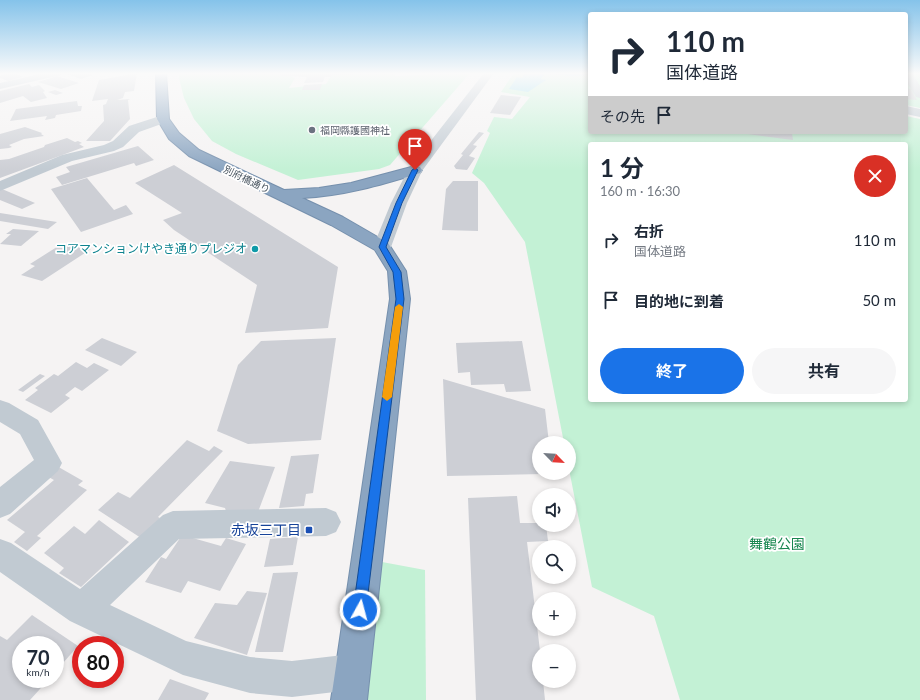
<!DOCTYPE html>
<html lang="ja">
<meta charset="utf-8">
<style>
:root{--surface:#fff;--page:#f6f6f7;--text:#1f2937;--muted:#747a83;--accent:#1a73e8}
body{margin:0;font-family:Lato,"Noto Sans JP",sans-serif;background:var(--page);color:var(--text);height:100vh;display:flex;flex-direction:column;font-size:15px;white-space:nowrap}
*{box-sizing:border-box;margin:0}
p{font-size:13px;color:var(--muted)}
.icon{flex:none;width:22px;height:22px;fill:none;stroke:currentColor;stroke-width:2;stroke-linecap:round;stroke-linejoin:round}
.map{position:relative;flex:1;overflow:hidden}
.drawer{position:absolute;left:588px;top:142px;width:320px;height:260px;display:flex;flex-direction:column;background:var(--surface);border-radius:4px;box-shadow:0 2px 6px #0003}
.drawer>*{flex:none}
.guide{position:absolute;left:588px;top:12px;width:320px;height:122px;border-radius:4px;box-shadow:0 2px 6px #0003;background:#fff;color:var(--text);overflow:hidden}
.needle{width:26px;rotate:115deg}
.fabs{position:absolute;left:532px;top:436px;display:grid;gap:8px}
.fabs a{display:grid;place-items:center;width:44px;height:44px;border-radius:50%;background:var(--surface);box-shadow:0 2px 6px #0003;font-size:20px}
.speed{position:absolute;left:12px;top:636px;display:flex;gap:8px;font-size:20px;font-weight:700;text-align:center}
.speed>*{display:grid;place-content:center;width:52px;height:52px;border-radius:50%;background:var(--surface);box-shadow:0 2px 6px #0003;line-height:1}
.speed small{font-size:10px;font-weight:400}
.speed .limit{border:6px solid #d22;background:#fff;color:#111}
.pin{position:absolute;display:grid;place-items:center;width:34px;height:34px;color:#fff;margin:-41px -17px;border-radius:50% 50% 50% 0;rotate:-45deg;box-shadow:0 0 4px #0007}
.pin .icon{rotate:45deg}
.me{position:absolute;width:44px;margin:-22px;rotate:7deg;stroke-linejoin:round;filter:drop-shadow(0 0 3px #0008)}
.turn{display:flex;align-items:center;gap:14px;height:84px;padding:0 12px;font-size:18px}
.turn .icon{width:52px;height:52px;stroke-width:2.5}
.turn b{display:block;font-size:28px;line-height:34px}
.then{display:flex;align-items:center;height:38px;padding:0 12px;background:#0003;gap:8px;font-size:15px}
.round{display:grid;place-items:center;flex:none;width:42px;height:42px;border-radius:21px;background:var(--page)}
.head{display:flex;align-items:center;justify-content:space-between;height:68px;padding:0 12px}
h1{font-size:24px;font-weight:700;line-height:30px}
.button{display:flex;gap:8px;margin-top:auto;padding:8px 12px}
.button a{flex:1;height:46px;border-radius:24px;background:var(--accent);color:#fff;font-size:16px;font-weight:700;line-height:46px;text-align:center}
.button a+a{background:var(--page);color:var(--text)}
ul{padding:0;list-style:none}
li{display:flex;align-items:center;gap:12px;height:60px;padding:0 12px}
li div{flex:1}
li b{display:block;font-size:15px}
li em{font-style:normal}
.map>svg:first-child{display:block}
</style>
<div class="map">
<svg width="920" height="700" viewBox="0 0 920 700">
<rect width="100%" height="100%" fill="#f5f3f3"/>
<!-- green -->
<g fill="#c3f1d5" fill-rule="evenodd">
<path d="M179 73H282L295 78 289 88 326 84 333 73H396L395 76 470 73 390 165 379 169 298 180 236 154 212 141 194 119 184 98 179 78Z"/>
<path d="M514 73H590V132H906V116L920 119V700H680L654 616 592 587 569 469V443H564L525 242 484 183 472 173 490 133 487 131 494 117 512 119 530 97 501 92ZM590 144H906V400H590Z"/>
<path d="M906 73H920V108L906 105Z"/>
<path d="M382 562 425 570 426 700H367Z"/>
</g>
<!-- water -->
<path fill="#90daee" d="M525 73H590V75L571 76 545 73 541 79 546 80 528 92 509 89 517 77 522 78Z"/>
<!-- building -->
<g fill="#cdcfd5">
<path d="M10 73H13L23 77 8 81 0 78V76Z"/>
<path d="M71 73H85L93 75 81 79 67 74Z"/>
<path d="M137 73 134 91 125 92 123 98 117 100 130 99 128 100 130 119 110 141H86L104 121 103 105 106 104 108 99 92 101 99 80Z"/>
<path d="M283 73H351L350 75H332L331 77H325L323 82 304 83 307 77 281 76Z"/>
<path d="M57 76 79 83 61 89 38 82Z"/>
<path d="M29 84 32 87 39 85 45 91 43 92 47 98 31 102 23 96 0 103V91Z"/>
<path d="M322 84 320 90H302L304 85Z"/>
<path d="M906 88 911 89 917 100 906 99Z"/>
<path d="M55 90 63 93 56 95 48 92Z"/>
<path d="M501 95 521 97 510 115 490 113Z"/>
<path d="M77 101 78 106H82L81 111 56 115 55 118 45 120 47 116 10 121 16 109Z"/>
<path d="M25 127 42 133 41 134 44 136 24 139 9 145 12 147 9 148 0 149V134Z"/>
<path d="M479 132 484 133 473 145 477 146 469 156 475 158 467 170 456 169 454 166 463 155 461 154Z"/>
<path d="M740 132 792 133 793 140 740 133Z"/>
<path d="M67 138 75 142 78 141 82 143 79 144 84 147 0 178V160L9 159 44 147 45 145Z"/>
<path d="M138 146 154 160 136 166 134 163 62 185 56 177 70 172 66 167Z"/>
<path d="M174 165 338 267 328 328 245 333 257 285 174 230 163 220 182 213 135 183Z"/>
<path d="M87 178 114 210 126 205 133 214 81 232 51 189Z"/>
<path d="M453 181H478V231L442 230 446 189Z"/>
<path d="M2 189 35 203 22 209 0 200V190Z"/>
<path d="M0 213 57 222 48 229 0 221Z"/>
<path d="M13 229 39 231 21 246 0 244 11 234H6Z"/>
<path d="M68 243 91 249 42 281 21 275 35 266 30 264 60 245 63 246Z"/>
<path d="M102 338 137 352 121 366 85 350Z"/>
<path d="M336 338 321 440 248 444 217 431 238 365 261 341Z"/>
<path d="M522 341 531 391 506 392 504 384 471 385 470 372 458 373 456 343Z"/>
<path d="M76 362 87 368 94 363 109 370 82 391 75 387 65 395 70 398 51 413 25 400 38 390 35 388 54 374 58 376Z"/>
<path d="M40 374 45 376 23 392 18 390Z"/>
<path d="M443 379 545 409 549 443H539V473L543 474 447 476Z"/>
<path d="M187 440 209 451 214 446 223 451 158 517 160 518 141 538 98 510 118 492 130 498Z"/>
<path d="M319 454 313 493 306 494 304 506 279 508 291 456Z"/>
<path d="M230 461 275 467 258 512 226 511 225 508 205 503Z"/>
<path d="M55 465 83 481 78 485 87 490 37 536 41 538 27 551 14 542 25 532 7 520 54 480 43 474Z"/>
<path d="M517 496 520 523H539V525H546L548 541 527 542 540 651 539 681H543L545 700H476L468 498Z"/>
<path d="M99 520 129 542 81 587 59 573 64 568 44 553 74 526 85 534Z"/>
<path d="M182 535 221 546 226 538 246 544 220 591 188 581 181 593 145 582 161 557 166 559Z"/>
<path d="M298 537 293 565 264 567 270 539Z"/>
<path d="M298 572 283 652H255L273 573Z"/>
<path d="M247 591 267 593 247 655 194 638 215 603 237 605Z"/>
<path d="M32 615 78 646 55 672V645H21V679H49L30 700H0V636L7 640Z"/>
<path d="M170 679 209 693 205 700H158Z"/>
</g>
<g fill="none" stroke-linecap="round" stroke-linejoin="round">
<!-- highway casing -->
<g stroke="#7690ad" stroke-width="2">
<path id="highway" d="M156 73H166L169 119 179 133 199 150 284 190 319 188 351 183 415 166 420 167 422 170 420 173C381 185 343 196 302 198L343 217 388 243 406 271 410 299 367 700H331L390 299 388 271 375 250 331 225 189 156 169 139 157 119Z"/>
</g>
<!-- minor -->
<g fill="#c1cad2" fill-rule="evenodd">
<path d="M44 73H62L61 75 0 89V83Z"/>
<path d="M484 73H494L422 171 407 203 391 247 388 251 382 252 376 251 373 247 391 203 408 170Z"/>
<path d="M906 73H912L920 86V98L916 97 906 81Z"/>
<path d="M906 106 920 109V117L906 114Z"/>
<path d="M163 115 167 116 169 119 167 122 139 132 123 147 114 151 72 161 0 191V181L62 155 104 145 113 141 129 126Z"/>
<path d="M0 400 9 403 38 420 62 463 58 471 10 514 0 518V487L34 460 20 434 0 422Z"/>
<path d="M326 508 336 512 341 522 336 532 326 536 179 539 110 605 186 641 250 657 292 661 352 654 364 660 370 672 364 684 352 690 292 697 250 693 183 675 70 621 0 572V539L11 543 80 589 163 515 173 511Z"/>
</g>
<!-- highway -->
<use href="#highway" fill="#8ba5c1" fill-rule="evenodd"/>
</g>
<!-- sky -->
<linearGradient id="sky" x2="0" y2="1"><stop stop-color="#85c3ea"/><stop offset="0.43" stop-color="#fafafa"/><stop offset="1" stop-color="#fafafa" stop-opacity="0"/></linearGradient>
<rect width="920" height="171" fill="url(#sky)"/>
<!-- route -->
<path fill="#1a73e8" stroke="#114b97" d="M415 168 418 170 402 203 386 247 401 272 404 299 366 610 364 615 360 617 355 615 353 610 396 299 393 272 379 247 396 203 412 170Z"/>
<!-- slow -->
<path fill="#f59e0b" d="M399 304 403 307 392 397 387 401 382 397 395 307Z"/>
<!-- markers -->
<circle fill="#6b7280" stroke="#fff" stroke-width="1.5" cx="312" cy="130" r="4"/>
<circle fill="#0f9aa8" stroke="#fff" stroke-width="1.5" cx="255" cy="249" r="4"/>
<rect fill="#1a4fb4" stroke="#fff" stroke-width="1.5" x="305" y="526" width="8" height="8" rx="2"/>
<g text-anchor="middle" stroke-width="3.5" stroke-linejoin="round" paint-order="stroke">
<!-- far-worship labels -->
<g font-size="10" fill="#5b616d" stroke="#fff" text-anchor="start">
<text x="320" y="134">福岡縣護國神社</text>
</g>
<!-- far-street labels -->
<g font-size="10" fill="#4a5661" stroke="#fff">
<text transform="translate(247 179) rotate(26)" y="4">別府橋通り</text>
</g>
<!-- culture labels -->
<g font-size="12" fill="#0d838f" stroke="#fff" text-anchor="end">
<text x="247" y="253">コアマンションけやき通りプレジオ</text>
</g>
<!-- near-transit labels -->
<g font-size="14" fill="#164399" stroke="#fff" text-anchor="end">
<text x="301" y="535">赤坂三丁目</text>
</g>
<!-- near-park labels -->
<g font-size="14" fill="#17864f" stroke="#fff">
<text x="777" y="549">舞鶴公園</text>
</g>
</g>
</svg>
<div class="fabs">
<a><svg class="needle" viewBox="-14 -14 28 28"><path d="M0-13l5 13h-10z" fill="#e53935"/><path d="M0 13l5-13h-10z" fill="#747a83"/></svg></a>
<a><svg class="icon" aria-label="sound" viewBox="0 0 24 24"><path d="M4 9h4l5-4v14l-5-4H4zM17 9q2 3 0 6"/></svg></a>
<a><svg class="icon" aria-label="search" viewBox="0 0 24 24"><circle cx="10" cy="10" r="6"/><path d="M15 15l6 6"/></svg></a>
<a>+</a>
<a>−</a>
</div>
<div class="speed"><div>70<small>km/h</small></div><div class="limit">80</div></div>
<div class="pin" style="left:415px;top:170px;background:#d93025"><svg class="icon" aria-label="arrive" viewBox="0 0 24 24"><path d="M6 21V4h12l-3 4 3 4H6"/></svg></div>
<svg class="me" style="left:360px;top:610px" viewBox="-20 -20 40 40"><circle r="17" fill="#1a73e8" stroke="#fff" stroke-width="3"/><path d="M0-11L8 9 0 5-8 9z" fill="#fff"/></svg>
<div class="guide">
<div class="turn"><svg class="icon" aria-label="right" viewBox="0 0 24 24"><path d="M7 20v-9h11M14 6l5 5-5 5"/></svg><div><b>110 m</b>国体道路</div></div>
<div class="then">その先<svg class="icon" aria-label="arrive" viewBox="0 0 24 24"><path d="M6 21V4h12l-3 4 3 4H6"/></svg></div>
</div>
<section class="drawer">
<div class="head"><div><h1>1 分</h1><p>160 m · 16:30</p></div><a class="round" style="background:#d93025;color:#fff"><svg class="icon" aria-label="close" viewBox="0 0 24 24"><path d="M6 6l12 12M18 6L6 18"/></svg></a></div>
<ul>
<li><svg class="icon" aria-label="right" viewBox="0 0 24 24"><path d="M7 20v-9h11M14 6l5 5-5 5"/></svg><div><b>右折</b><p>国体道路</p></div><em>110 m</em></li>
<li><svg class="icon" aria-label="arrive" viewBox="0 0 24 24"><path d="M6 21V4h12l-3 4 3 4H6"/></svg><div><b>目的地に到着</b></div><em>50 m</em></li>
</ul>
<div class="button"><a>終了</a><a>共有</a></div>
</section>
</div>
